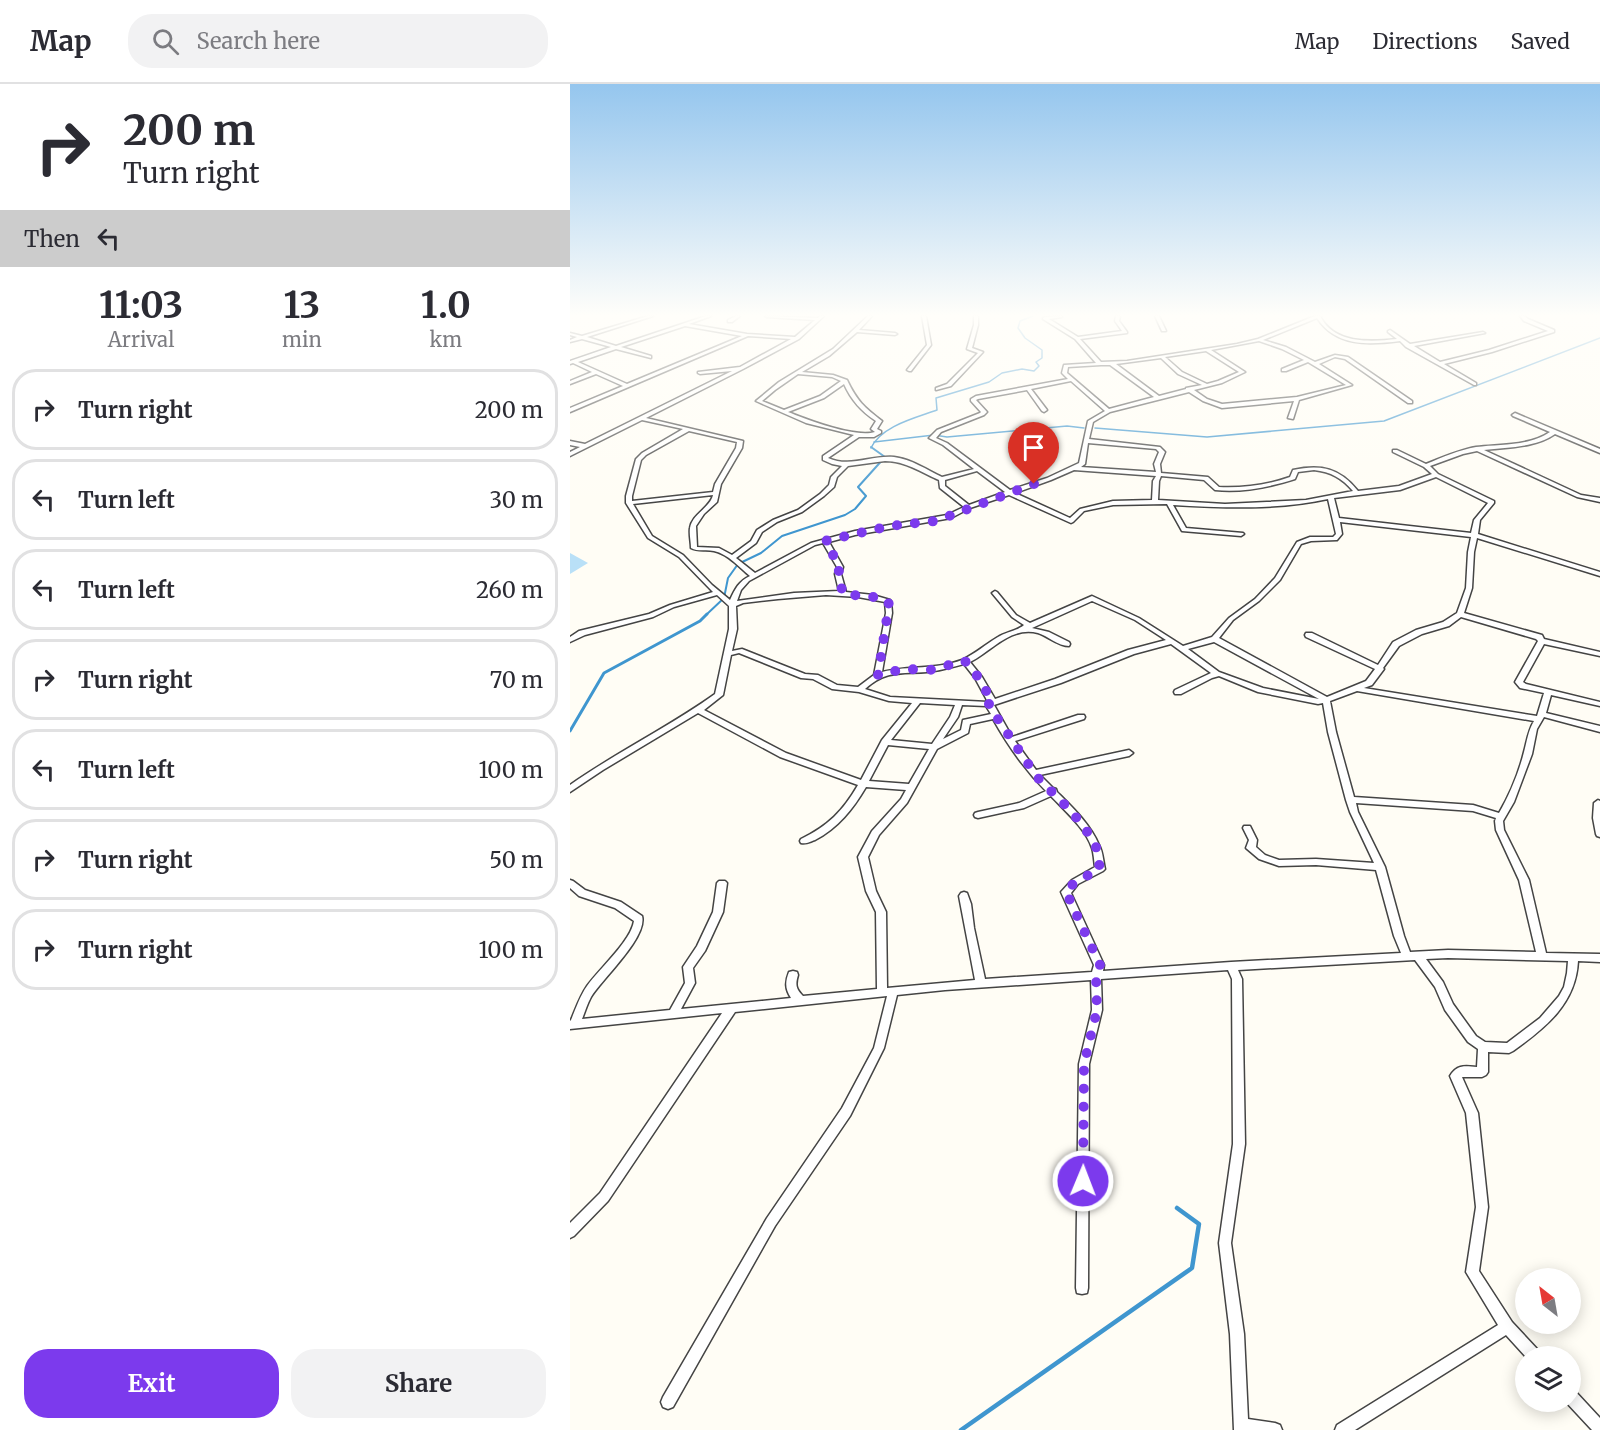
<!DOCTYPE html>
<style>
:root{--surface:#fff;--page:#f2f2f3;--text:#2b2b33;--muted:#7c7c81;--line:#e1e1e2;--accent:#7c3aed}
body{margin:0;font-family:Merriweather,serif;background:var(--page);color:var(--text);height:100vh;display:flex;flex-direction:column;font-size:22px;white-space:nowrap}
*{box-sizing:border-box;margin:0}
p{font-size:20px;color:var(--muted)}
.icon{flex:none;width:33px;height:33px;fill:none;stroke:currentColor;stroke-width:2;stroke-linecap:round;stroke-linejoin:round}
.map{position:relative;flex:1;overflow:hidden}
.sheet{display:flex;flex-direction:column;background:var(--surface);width:570px}
.sheet>*{flex:none}
.guide{background:#fff;color:var(--text);overflow:hidden}
.needle{width:39px;rotate:329deg}
.fabs{position:absolute;left:945px;top:1184px;display:grid;gap:12px}
.fabs a{display:grid;place-items:center;width:66px;height:66px;border-radius:50%;background:var(--surface);box-shadow:0 3px 15px #0003;font-size:30px}
.pin{position:absolute;display:grid;place-items:center;width:51px;height:51px;color:#fff;margin:-62px -26px;border-radius:50% 50% 50% 0;rotate:-45deg;box-shadow:0 0 6px #0007}
.pin .icon{rotate:45deg}
.me{position:absolute;width:66px;margin:-33px;rotate:1deg;stroke-linejoin:round;filter:drop-shadow(0 0 4px #0008)}
.turn{display:flex;align-items:center;gap:21px;height:126px;padding:0 24px;font-size:27px}
.turn .icon{width:78px;height:78px;stroke-width:2.5}
.turn b{display:block;font-size:42px;line-height:51px}
.then{display:flex;align-items:center;height:57px;padding:0 24px;background:#0003;gap:12px;font-size:22px}
.eta{display:flex;justify-content:space-evenly;align-items:center;height:102px;text-align:center}
.eta b{font-size:36px;font-weight:700;line-height:42px}
.action{display:flex;gap:12px;margin-top:auto;padding:12px 24px}
.action a{flex:1;height:69px;border-radius:24px;background:var(--accent);color:#fff;font-size:24px;font-weight:700;line-height:69px;text-align:center}
.action a+a{background:var(--page);color:var(--text)}
ul{padding:0;list-style:none}
li{display:flex;align-items:center;gap:18px;height:81px;margin:0 12px 9px;padding:0 12px;border:3px solid var(--line);border-radius:24px}
li div{flex:1}
li b{display:block;font-size:22px}
li em{font-style:normal}
header{display:flex;align-items:center;gap:36px;box-sizing:border-box;height:84px;padding:0 30px;background:var(--surface);border-bottom:2px solid var(--line)}
header strong{font-size:28px}
nav{display:flex;gap:33px;margin-inline-start:auto;font-size:21px}
.search{width:420px;height:54px;background:var(--page);display:flex;align-items:center;gap:15px;box-sizing:border-box;padding:0 21px;border-radius:24px;color:var(--muted);font-size:22px}
main{display:flex;flex:1;min-height:0}
.map>svg:first-child{display:block}
</style>
<header>
<strong>Map</strong>
<div class="search"><svg class="icon" aria-label="search" viewBox="0 0 24 24"><circle cx="10" cy="10" r="6"/><path d="M15 15l6 6"/></svg>Search here</div>
<nav><a>Map</a><a>Directions</a><a>Saved</a></nav>
</header>
<main>
<section class="sheet">
<div class="guide">
<div class="turn"><svg class="icon" aria-label="right" viewBox="0 0 24 24"><path d="M7 20v-9h11M14 6l5 5-5 5"/></svg><div><b>200 m</b>Turn right</div></div>
<div class="then">Then<svg class="icon" aria-label="left" viewBox="0 0 24 24"><path d="M17 20v-9H6M10 6l-5 5 5 5"/></svg></div>
</div>
<div class="eta">
<div><b>11:03</b><p>Arrival</p></div>
<div><b>13</b><p>min</p></div>
<div><b>1.0</b><p>km</p></div>
</div>
<ul>
<li><svg class="icon" aria-label="right" viewBox="0 0 24 24"><path d="M7 20v-9h11M14 6l5 5-5 5"/></svg><div><b>Turn right</b></div><em>200 m</em></li>
<li><svg class="icon" aria-label="left" viewBox="0 0 24 24"><path d="M17 20v-9H6M10 6l-5 5 5 5"/></svg><div><b>Turn left</b></div><em>30 m</em></li>
<li><svg class="icon" aria-label="left" viewBox="0 0 24 24"><path d="M17 20v-9H6M10 6l-5 5 5 5"/></svg><div><b>Turn left</b></div><em>260 m</em></li>
<li><svg class="icon" aria-label="right" viewBox="0 0 24 24"><path d="M7 20v-9h11M14 6l5 5-5 5"/></svg><div><b>Turn right</b></div><em>70 m</em></li>
<li><svg class="icon" aria-label="left" viewBox="0 0 24 24"><path d="M17 20v-9H6M10 6l-5 5 5 5"/></svg><div><b>Turn left</b></div><em>100 m</em></li>
<li><svg class="icon" aria-label="right" viewBox="0 0 24 24"><path d="M7 20v-9h11M14 6l5 5-5 5"/></svg><div><b>Turn right</b></div><em>50 m</em></li>
<li><svg class="icon" aria-label="right" viewBox="0 0 24 24"><path d="M7 20v-9h11M14 6l5 5-5 5"/></svg><div><b>Turn right</b></div><em>100 m</em></li>
</ul>
<div class="action"><a>Exit</a><a>Share</a></div>
</section>
<div class="map">
<svg width="1030" height="1346" viewBox="0 0 1030 1346">
<rect width="100%" height="100%" fill="#fffdf5"/>
<g fill="none" stroke-linecap="round" stroke-linejoin="round">
<!-- stream-far3 -->
<g stroke="#3f96cf" stroke-width="1.5">
<path d="M525 344 637 353 814 337 1030 254"/>
<path d="M304 358 364 351 377 353 497 342 514 344"/>
<path d="M301 364C311 342 345 334 367 326L366 314 419 298 432 289 452 285 464 287 469 282 466 278 472 274V266L455 254 448 244 450 237 463 232"/>
</g>
<!-- stream-far2 -->
<path stroke="#3f96cf" stroke-width="2" d="M136 531 154 514 158 494 168 480 191 469 212 452 275 431 285 425 296 412 288 403 315 373 301 363"/>
<!-- stream-far1 -->
<path stroke="#3f96cf" stroke-width="3" d="M0 647 34 589 130 537 137 530"/>
<!-- stream -->
<path stroke="#3f96cf" stroke-width="4.5" d="M391 1346 622 1184 629 1140 607 1124"/>
<!-- river -->
<path fill="#b9e0f7" fill-rule="evenodd" d="M0 469 18 479 0 490Z"/>
<!-- minor casing -->
<g stroke="#444" stroke-width="3">
<g id="minor">
<path d="M78 232H83L17 253 46 262 136 232H141L119 240 177 250 225 253 245 236 197 233 195 232 248 234 250 232H254L229 255 173 285 76 334 173 357 172 364 151 400 147 418 134 430 126 442 127 463 149 464 162 471 181 457 187 446 203 436 228 426 250 410 259 401 261 393 272 382 262 380 253 376V372L284 351 236 339 186 317 209 298 263 265 298 232H302L289 246 325 249 327 250 325 251 287 248 259 272 232 288 263 291 277 296C287 317 294 323 312 337L307 345 311 347V349L304 353H289L258 374C280 384 301 371 324 373 341 375 357 386 372 393L404 385 373 361 359 354 367 346 410 329 411 328 401 317V315L406 312 498 295 492 289 494 281 526 279 505 255 473 235V234L475 233 492 232V233L479 235 508 253 552 247 545 237 546 232H550L549 237 557 248V249L510 255 531 278 557 277 667 260 688 255 745 232H750C764 260 799 258 827 255L818 248V247L820 246 840 260 913 248 915 249 844 262 870 278 919 266 978 247 954 237 950 232H954L958 235 984 246V248L922 268 874 280 906 299V301H904L836 263 830 257C799 261 766 263 747 234L693 256 716 263 745 278 765 271 778 273 842 317V319H838L775 275 765 273 749 280 782 301 729 316 723 335 718 334 724 317 652 324 633 317 619 308 540 328 523 338 519 355 590 363 595 368 590 380 591 389 638 393 649 403C673 404 697 401 720 393L723 386C751 380 770 384 788 407L829 402 862 390 854 383 823 368V366H827L856 380C873 373 889 366 906 363 930 360 960 362 980 348L943 332 942 331 945 329 1030 365V369L985 350C965 364 937 363 914 366L1011 411 1030 414V418L1007 413 907 367 893 370 860 382 868 390 924 417V419L910 436 908 450 1030 488V492L907 454 904 468 902 504 894 529 972 551 974 555 1030 568V572L974 560 953 598 956 600 1030 618V622L981 611 976 629 1030 642V648L974 633 967 645 962 670 944 718 933 737 934 746 959 796 976 869 1030 870V878L1008 877C1006 920 975 944 943 967L939 969 918 968V988L916 991 912 993H892L908 1029 918 1123 909 1187 942 1238 969 1267 971 1272 956 1273 936 1251 785 1346H765L767 1341 928 1241 896 1188 906 1123 896 1029 880 992C887 980 895 982 907 983L908 965 898 958 875 926 865 903 845 876 668 886 672 895 675 1060 661 1159 674 1250 678 1335 705 1339 710 1341 712 1346H664L660 1250 649 1159 663 1060 662 895 658 886 531 895 532 926 519 980 518 1204 517 1209 512 1210 507 1209 506 1204 509 980 522 926 521 896 375 906 327 911 314 964 280 1032 205 1142 103 1323 98 1325 93 1323 91 1318 93 1313 197 1134 272 1024 304 964 317 912 165 928 38 1117 4 1152 0 1154V1139L30 1109 152 929 0 945V937L1 936C6 924 10 912 17 902 30 884 61 857 64 837L45 824 9 812 0 804V796L3 797 15 806 51 818 72 832C78 853 32 895 21 913 17 920 15 928 12 935L100 926 115 899 113 883 127 862 143 828 147 799 149 797H155L157 799 153 828 135 867 123 884 125 899 111 925 221 914C215 905 215 898 219 888L223 887 227 888 228 891C225 901 226 905 233 912L307 905 306 828 296 807 288 773 302 747 331 715 336 706 296 703C283 725 268 744 245 756 239 758 237 760 231 759L230 757 231 755C258 742 273 727 288 701L210 673 128 629 33 686 0 708V701C47 668 99 643 145 610L159 545V522L147 511 104 523 83 533 15 551 0 558V553L9 547 79 530 100 521 143 508 109 473 78 454 56 419V412L66 375 72 369 113 345 72 336 0 372V368L10 363 0 361V357L15 360 162 287 130 290 128 289V288L170 283 221 255 178 252 0 328V324L53 302 26 290 0 300V297L22 288 3 279 0 280V277L41 263 12 255 0 258V256L7 253 0 251V249L12 252ZM115 242 172 252 57 300 8 278 46 265 81 274V272L51 263ZM689 257 712 265 734 276 712 285V287H716L738 278 776 301 727 313 652 320 637 315 624 306 652 299 675 288 641 266ZM636 267 669 288 648 297 637 300 612 288 595 273ZM591 274 608 290 632 301 616 304V305L589 312 546 280ZM531 281H540L584 313 539 325 497 289 498 283ZM228 290 262 293 271 297 250 312 214 326 192 317 205 306ZM501 297 535 327 518 337 509 379 477 394 440 406 377 359 366 354 371 348 414 331 417 328 406 316 408 315 457 306 472 327 474 328 477 326 461 305ZM274 300C281 316 292 328 306 337L301 345 305 348C285 354 238 336 218 328L254 314ZM119 347 167 358 166 364 145 400 143 408 62 417V412L71 376 76 371ZM518 359 586 365 589 368 584 380 586 388 511 383 515 380ZM315 377C335 377 351 388 369 396L370 404 394 423 377 431 285 447 241 459 185 489 166 474 186 459 192 448 207 438 232 428 254 412 264 403 267 393 278 382ZM504 386 586 392 583 397 582 416 543 417 510 425 500 434 445 409 481 396ZM744 386C761 388 772 394 783 407L736 416 655 420 588 416 589 397 591 392 634 396 645 406C671 409 700 403 725 395L728 388ZM407 387 435 408 399 421 375 402V396ZM866 393 918 419 904 436 901 449 769 434 764 414 830 406ZM143 411C140 424 122 430 120 444 119 450 121 458 121 464 128 468 136 465 144 467 158 470 169 483 180 492 169 497 165 505 160 516L142 501 113 471 82 452 63 420ZM439 411 501 439 503 438 514 427 543 421 597 420 612 447 671 452 674 450 673 449 616 444 603 421C655 424 708 426 758 415L766 450 763 453H740L727 458 705 494 685 515 659 534 642 553 613 562 569 534 522 512 460 539 446 531 427 508 425 507 422 509 442 533 454 541C447 547 436 548 428 553 416 560 405 570 392 576 366 586 339 581 312 588L322 529 321 517 320 516 303 511 276 508 271 490 273 483 259 458 285 451 381 434 400 424ZM770 438 901 453 898 468 896 504 887 529 873 538 846 546 823 558 808 581 742 549H736L735 551 736 553 805 585 796 597 757 613 649 554 663 536 689 517 710 496 731 460 741 457 767 456 772 450ZM253 459 267 483 265 490 269 507 224 509 167 517 171 506 179 497 245 461ZM256 511 288 513 315 518 316 529 304 591 288 603 267 601 248 591 235 590 172 565 162 567 167 545 166 522 173 519 208 515ZM522 517 565 536 596 556 558 566 485 595 425 615 412 593 400 578C422 567 440 542 468 549 478 552 488 562 499 562L500 560 499 558 479 548 462 544ZM891 533 966 555 968 557 945 598 950 604 974 609 967 632 794 604 802 601 814 585 813 584 829 562 852 550 879 542ZM644 558 749 615 693 604 649 588 618 565ZM601 560 641 589 605 606 604 608 605 610H611L642 594 649 592 688 608 748 620 753 619 758 648 776 716 780 728 804 779 746 775 709 776 695 771 686 763 687 756 680 742H674L673 744 679 756 676 764 689 775 709 782 746 781 806 786 824 852 831 869 661 878 533 887 534 881 501 809 508 800 533 787 535 785C533 777 533 768 529 761 520 740 503 724 487 708L486 705 483 704 470 691 559 672 563 669 559 666 466 686 445 657 514 635 515 633 514 631H508L442 653 424 621 491 599 564 570ZM169 569 231 594 243 595 262 605 289 608 319 617 342 619 312 656 291 696 216 669 134 626 153 611 161 571ZM394 580 405 594 418 618 320 613 295 605C316 586 331 590 357 588 369 587 382 583 394 580ZM787 607 964 637C958 647 957 657 954 668 949 688 939 712 929 729L903 721 784 713 766 648 760 617ZM350 619 385 621 380 633 362 660 321 656ZM392 621 416 622 421 630 393 636 391 646 373 655 388 633ZM423 635C437 660 455 686 476 707L449 719 408 728 405 729 404 731 405 733 408 734 454 724 481 712C494 726 516 745 522 764 524 770 524 777 525 783L502 796 491 808 524 881 522 888 415 895 404 844 401 820 397 809 394 808 391 809 389 812 405 896 317 904 316 828 306 807 298 773 309 751 337 719 367 665 398 649 400 640ZM318 661 359 665 339 700 299 697ZM786 719 903 727 926 734 925 737 926 746 949 796 966 868 878 866 840 868 834 852 815 783 788 728ZM878 874 998 877 997 889 994 903 989 912 970 934 937 959 915 958 906 952 883 920 873 898 856 875Z"/>
<path d="M166 232H170L162 238H158V236Z"/>
<path d="M352 232H356L361 261 341 287H339L337 286 357 261Z"/>
<path d="M404 232H408V241L402 264 413 268 381 302 366 306V304L377 300 408 269 397 265 404 241Z"/>
<path d="M585 232H589L596 247H592Z"/>
<path d="M1028 716 1030 717V753L1027 752 1026 750 1023 734 1024 719Z"/>
<path d="M1000 1305 1005 1307 1030 1334V1346H1022L995 1317H1000Z"/>
</g>
</g>
<!-- minor -->
<use href="#minor" fill="#fff" fill-rule="evenodd"/>
</g>
<!-- sky -->
<linearGradient id="sky" x2="0" y2="1"><stop stop-color="#95c6ee"/><stop offset="0.55" stop-color="#fffefa"/><stop offset="1" stop-color="#fffefa" stop-opacity="0"/></linearGradient>
<rect width="1030" height="420" fill="url(#sky)"/>
<g fill="none" stroke-linecap="round" stroke-linejoin="round">
<!-- route -->
<path stroke="#7c3aed" stroke-width="10" stroke-dasharray="0 18" d="M464 400 366 437 320 442 255 457 270 483 268 490 273 510 304 513 318 517 319 521 308 591 334 585 360 586 395 577 408 593 423 619 419 620V622L467 693 501 727 516 746 526 763 530 785 505 798 496 808 530 881 526 893 527 926 514 980 513 1097"/>
</g>
</svg>
<div class="fabs">
<a><svg class="needle" viewBox="-14 -14 28 28"><path d="M0-13l5 13h-10z" fill="#e53935"/><path d="M0 13l5-13h-10z" fill="#7c7c81"/></svg></a>
<a><svg class="icon" aria-label="layers" viewBox="0 0 24 24"><path d="M12 4l9 5-9 5-9-5zM3 14l9 5 9-5"/></svg></a>
</div>
<div class="pin" style="left:464px;top:400px;background:#d93025"><svg class="icon" aria-label="arrive" viewBox="0 0 24 24"><path d="M6 21V4h12l-3 4 3 4H6"/></svg></div>
<svg class="me" style="left:513px;top:1097px" viewBox="-20 -20 40 40"><circle r="17" fill="#7c3aed" stroke="#fff" stroke-width="3"/><path d="M0-11L8 9 0 5-8 9z" fill="#fff"/></svg>
</div>
</main>
